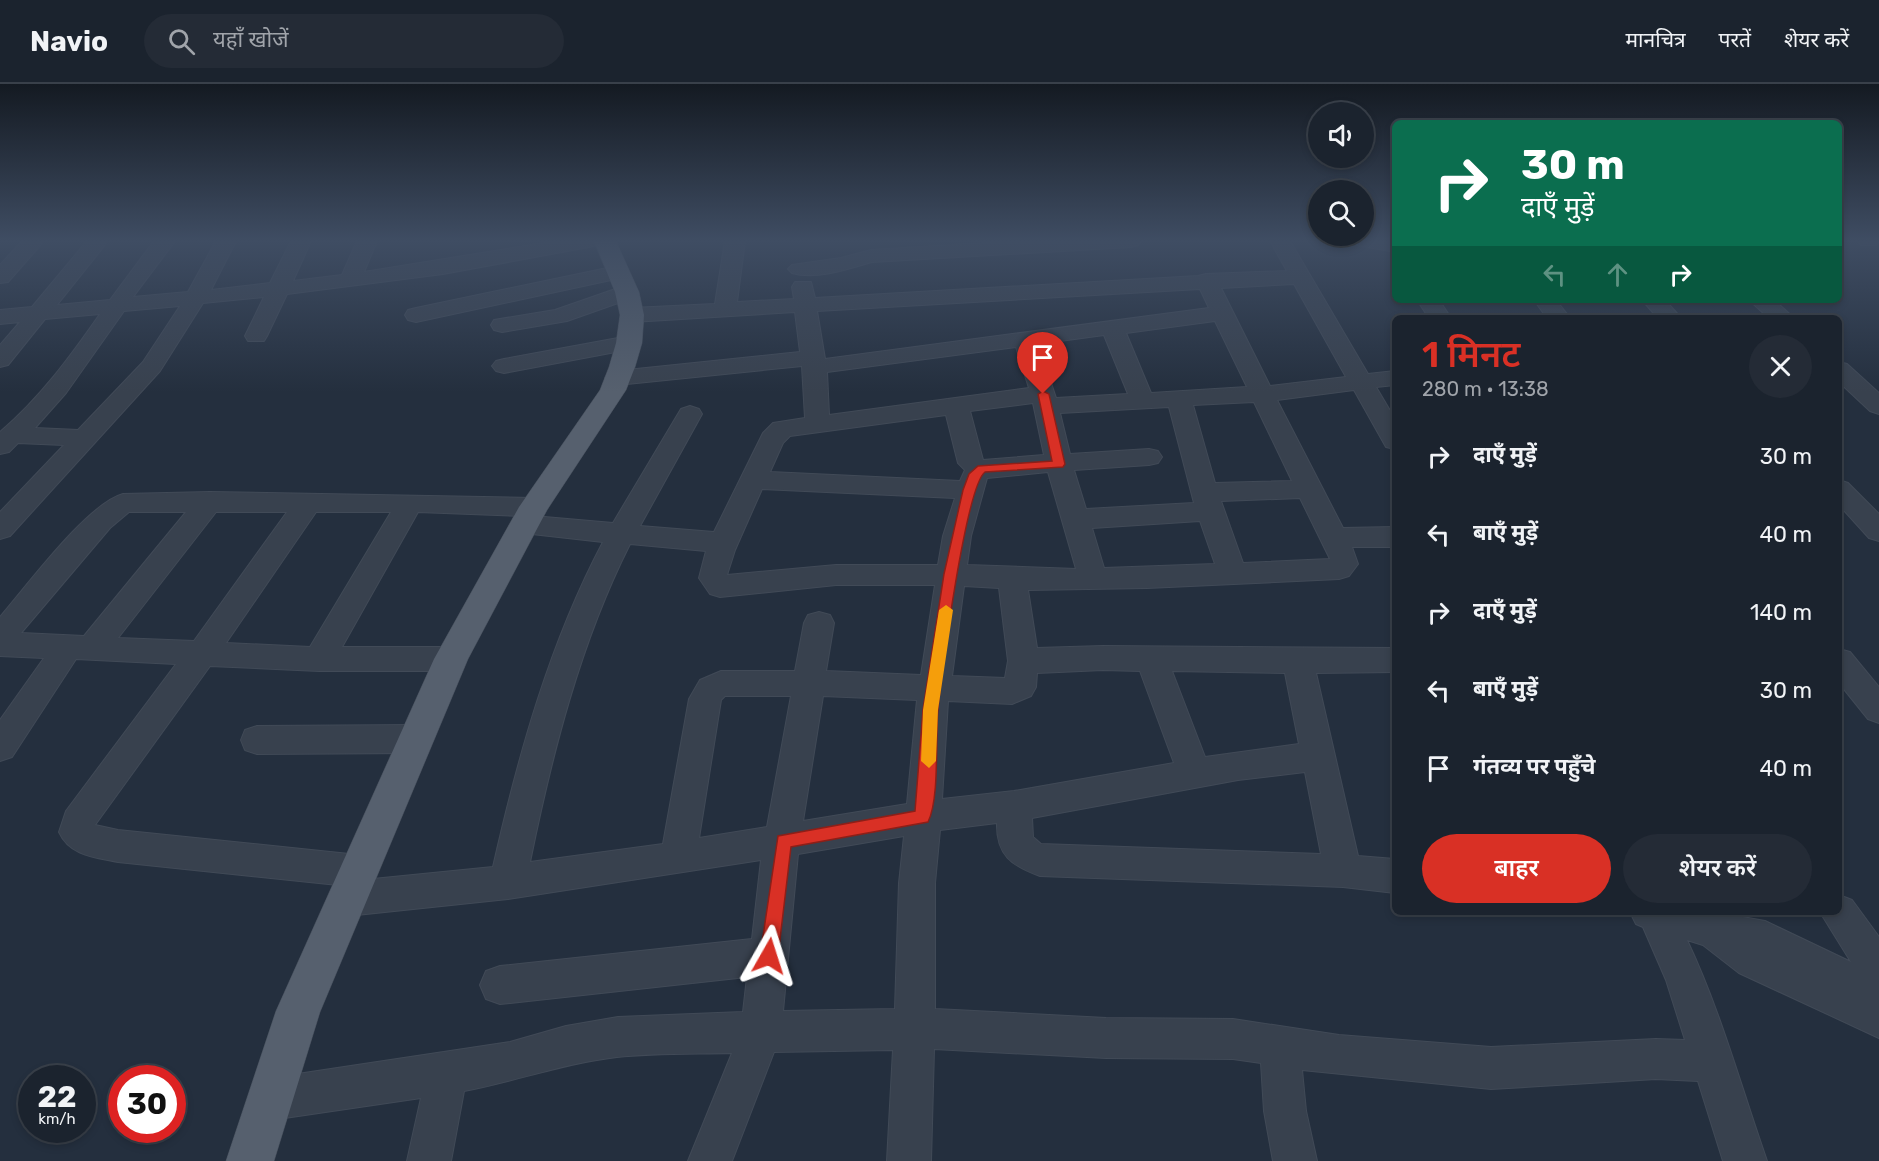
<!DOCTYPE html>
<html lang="hi">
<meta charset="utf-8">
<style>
:root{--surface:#1b232e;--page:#242b36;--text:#f1f3f6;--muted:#a0a4aa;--line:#39404a;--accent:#d93025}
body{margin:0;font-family:Rubik,"Noto Sans Devanagari",sans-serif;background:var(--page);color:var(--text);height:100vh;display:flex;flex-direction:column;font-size:22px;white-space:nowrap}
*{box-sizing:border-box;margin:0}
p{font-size:20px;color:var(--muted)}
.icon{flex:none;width:33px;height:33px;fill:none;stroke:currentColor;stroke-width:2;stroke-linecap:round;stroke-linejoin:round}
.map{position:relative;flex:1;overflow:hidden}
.sheet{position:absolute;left:1392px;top:231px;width:450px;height:600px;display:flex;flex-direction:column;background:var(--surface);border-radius:9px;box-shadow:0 3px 9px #0003,0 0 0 2px var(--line)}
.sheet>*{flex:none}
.top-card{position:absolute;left:1392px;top:36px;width:450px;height:183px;border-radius:9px;box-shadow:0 3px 9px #0003,0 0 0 2px var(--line);background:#0b6e4f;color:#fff;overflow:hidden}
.controls{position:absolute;left:1308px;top:18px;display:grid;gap:12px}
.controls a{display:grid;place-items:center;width:66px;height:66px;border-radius:50%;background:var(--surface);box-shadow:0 3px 9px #0003,0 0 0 2px var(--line);font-size:30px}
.speed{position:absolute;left:18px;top:981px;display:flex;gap:12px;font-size:30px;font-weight:700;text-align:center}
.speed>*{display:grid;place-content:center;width:78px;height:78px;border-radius:50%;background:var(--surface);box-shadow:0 3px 9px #0003,0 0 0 2px var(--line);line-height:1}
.speed small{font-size:15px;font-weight:400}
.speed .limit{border:9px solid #d22;background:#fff;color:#111}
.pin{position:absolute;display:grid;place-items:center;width:51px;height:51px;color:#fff;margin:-62px -26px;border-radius:50% 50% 50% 0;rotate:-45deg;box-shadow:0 0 6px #0007}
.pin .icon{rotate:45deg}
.me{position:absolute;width:66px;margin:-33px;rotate:6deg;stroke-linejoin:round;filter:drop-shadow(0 0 4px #0008)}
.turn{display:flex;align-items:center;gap:21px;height:126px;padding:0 30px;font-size:27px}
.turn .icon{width:78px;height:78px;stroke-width:2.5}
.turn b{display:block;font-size:42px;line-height:51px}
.lanes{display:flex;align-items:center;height:57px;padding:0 30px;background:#0003;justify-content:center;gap:30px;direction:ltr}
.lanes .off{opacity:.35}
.round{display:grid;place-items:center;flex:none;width:63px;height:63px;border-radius:32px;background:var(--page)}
.head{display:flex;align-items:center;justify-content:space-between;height:102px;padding:0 30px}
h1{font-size:36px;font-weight:600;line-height:45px;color:var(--accent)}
.cta{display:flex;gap:12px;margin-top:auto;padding:12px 30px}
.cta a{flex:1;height:69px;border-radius:36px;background:var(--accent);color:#fff;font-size:24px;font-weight:600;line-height:69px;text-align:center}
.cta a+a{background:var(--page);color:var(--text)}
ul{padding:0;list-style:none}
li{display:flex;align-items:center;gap:18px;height:78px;padding:0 30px}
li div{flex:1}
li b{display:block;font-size:22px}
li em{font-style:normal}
header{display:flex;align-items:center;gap:36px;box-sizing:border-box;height:84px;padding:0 30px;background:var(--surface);border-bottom:2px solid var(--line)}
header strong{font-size:28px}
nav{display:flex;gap:33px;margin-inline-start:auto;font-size:21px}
.search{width:420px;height:54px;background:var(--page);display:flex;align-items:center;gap:15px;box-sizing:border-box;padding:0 21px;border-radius:33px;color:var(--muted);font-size:22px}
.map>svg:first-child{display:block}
</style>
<header>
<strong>Navio</strong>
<div class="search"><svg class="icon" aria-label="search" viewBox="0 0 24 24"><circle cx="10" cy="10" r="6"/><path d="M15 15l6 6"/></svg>यहाँ खोजें</div>
<nav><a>मानचित्र</a><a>परतें</a><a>शेयर करें</a></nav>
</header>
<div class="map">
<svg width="1879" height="1077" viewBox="0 0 1879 1077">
<rect width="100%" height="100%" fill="#242f3e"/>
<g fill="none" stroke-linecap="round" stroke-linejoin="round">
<!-- minor casing -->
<g stroke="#414a57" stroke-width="2">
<g id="minor">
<path d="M22 157H44L8 198 0 199V181Z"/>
<path d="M87 157H108L57 221 110 216 154 157H175L133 213 188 208 216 157H236L211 206 270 199 291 157H311L293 197 342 191 357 157H377L364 188 556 157H599L596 161 589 163 443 190 287 210 267 252 264 257H248L245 252 264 213 203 219 160 287 10 452 0 455V428L64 361 18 359 9 368 0 370V348C40 314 70 273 100 230L45 235 8 281 0 283V261L20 238 0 240V226L32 223ZM180 222 143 278 78 346 35 344 66 309 124 227Z"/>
<path d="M725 157H745L737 218 794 215 792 203 795 198H811L815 214 1198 192 1206 190 1287 187 1270 157H1290L1368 290 1395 287V301L1376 303 1395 335V365L1386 363 1354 306 1277 316 1343 444 1395 443V463H1352L1358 480 1349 492 1339 495 1147 504 1028 506 1037 564 1103 562 1395 564V588L1316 589 1358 772 1395 775V809L1343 803 1040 792C1012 782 996 771 997 739L940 746 935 799V925L1106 934 1233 935 1339 951 1491 963 1656 955 1685 956 1666 896 1643 843 1636 840 1630 828H1715L1765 837 1851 878 1820 828H1839V811L1852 816 1879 853V954L1739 889 1703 861 1687 856C1721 928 1741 1003 1767 1077H1723L1698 997 1656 995 1491 1005 1302 986 1306 1027 1317 1077H1273L1264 1027 1261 979 1233 975 1106 974 934 965 931 1077H887L893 966 774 968 732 1077H688L732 969C694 970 655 969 617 973 565 979 516 997 464 1007L451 1077H407L421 1014 271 1036 256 1030 250 1015 256 1000 271 994 510 958 566 942 618 933 743 928 747 893 500 920 486 915 480 901 486 887 500 882 752 855 761 776 508 815 347 832 334 827 329 815 334 803 338 801 118 778C95 773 70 772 59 748L66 727 176 580 76 575 12 673 0 677V636L44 574 0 572V533C27 502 87 420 123 410L210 408 534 414 544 416 548 423 544 430 533 432 613 439 678 330 681 325 690 322 699 325 702 330 640 442 714 448 763 349 773 339 805 334 802 282 617 301 609 299 605 294 609 289 617 287 800 268 795 228 632 238 624 236 621 231 624 226 632 224 715 220ZM1294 200 1346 293 1270 302 1221 204ZM1200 205 1209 224 825 275 817 227ZM1215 237 1247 303 1151 309 1126 249ZM1104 251 1128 310 1056 314 1038 260ZM1016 263 1029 304 829 331 827 288ZM1254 318 1292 397 1215 399 1193 321ZM1033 319 1044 371 983 376 970 327ZM1169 323 1194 419 1086 425 1074 386 1149 381 1158 379 1162 373 1158 367 1149 365 1070 370 1060 329ZM946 331 958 379 965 386 960 397 770 388 783 359 790 352ZM1048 388 1076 485 967 481 971 452 987 394ZM762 405 955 414 943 452 938 481H836L727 491 735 466ZM1300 414 1330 475 1243 479 1221 417ZM129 428H186L84 552 21 549 110 444ZM216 428H287L194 557 118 554ZM316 428H391L310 563 226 559ZM418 428 523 432 514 434 510 441 514 448 603 458C550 558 518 672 493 783L373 795 377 787 372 775 359 771 118 746 95 741 210 582 319 587H451L462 583 466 575 462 567 451 563H342ZM1200 437 1215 480 1104 484 1092 444ZM630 460 706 467 699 494 710 510 720 513 836 501H935L921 591 826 587 834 539 830 531 819 528 808 531 804 539 795 587H721L700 596 689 615 663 760 530 778C552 670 580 559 630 460ZM964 502 999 504 1008 577 1005 594 952 592ZM1103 586 1140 587 1174 679 1014 707 942 715 948 617 1012 620 1031 612 1036 603 1037 589ZM1172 587 1285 589 1299 660 1205 673ZM725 612H791L767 743 699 754 721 616ZM823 612 917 616 907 720 803 737ZM1305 688 1321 770 1041 760 1033 753 1032 734 1238 696ZM904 752 899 799 895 925 783 927 798 770Z"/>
<path d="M1020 157H1141L1138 161 1131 163 872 178C848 185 816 196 792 189L788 185 792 181 841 174 871 166Z"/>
<path d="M1354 157H1395V168L1357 161Z"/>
<path d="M1858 157H1879L1876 161H1861Z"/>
<path d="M617 182 625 183 628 188 625 193 416 238 408 236 405 231 408 226 416 224Z"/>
<path d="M627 201 635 203 638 208 635 213 567 237 502 248 494 246 491 241 494 236 555 226Z"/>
<path d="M1417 216H1439L1451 234H1429Z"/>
<path d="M1534 216H1556L1570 234H1547Z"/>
<path d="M1642 216H1665L1681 234H1658Z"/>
<path d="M1749 216H1774L1794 234H1769Z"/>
<path d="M629 252 637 254 641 259 637 264 504 289 496 287 492 282 496 277 504 275Z"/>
<path d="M1839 278 1847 280 1879 309V330L1870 327 1839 298Z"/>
<path d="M1839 396 1848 399 1879 430V457L1869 454 1839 421Z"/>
<path d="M1839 565 1850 568 1879 603V639L1868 635 1839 599Z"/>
<path d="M417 641 429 645 433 655 429 665 417 669 257 670 245 666 241 656 245 646 257 642Z"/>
</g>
</g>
<!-- major casing -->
<g stroke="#414a57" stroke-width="1">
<path id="major" d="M594 157H616L639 208 644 231 642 259 635 283 626 306 547 426 468 575 320 928 274 1077H226L276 927 434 575 519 423 600 306 609 283 616 259 620 231 615 208Z"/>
</g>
<!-- minor -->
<use href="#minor" fill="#38414e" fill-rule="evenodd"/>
<!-- major -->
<use href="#major" fill="#56606e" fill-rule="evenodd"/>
</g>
<!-- sky -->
<linearGradient id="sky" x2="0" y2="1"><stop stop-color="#141a22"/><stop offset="0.51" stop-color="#3f4d63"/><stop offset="1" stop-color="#3f4d63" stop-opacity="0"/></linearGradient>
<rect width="1879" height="308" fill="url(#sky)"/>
<!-- route -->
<path fill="#d93025" stroke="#8d1f18" stroke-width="1.5" d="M1043 307 1049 310 1065 380 1063 383 985 388C966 402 941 591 938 625 935 653 940 714 928 738L791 763 778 872 775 878 769 880 763 878 760 872 778 752 915 727 923 626 944 490 963 406 969 390 978 382 1052 377 1038 310Z"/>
<!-- slow -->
<path fill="#f59e0b" d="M946 521 953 526 938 626 936 677 929 684 921 677 923 626 939 526Z"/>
</svg>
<div class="controls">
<a><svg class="icon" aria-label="sound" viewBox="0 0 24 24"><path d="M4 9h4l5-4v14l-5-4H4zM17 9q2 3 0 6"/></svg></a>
<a><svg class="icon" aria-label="search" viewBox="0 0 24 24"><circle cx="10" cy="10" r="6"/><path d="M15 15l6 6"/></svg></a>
</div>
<div class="speed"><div>22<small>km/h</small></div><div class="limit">30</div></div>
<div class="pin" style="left:1043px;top:310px;background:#d93025"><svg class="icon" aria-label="arrive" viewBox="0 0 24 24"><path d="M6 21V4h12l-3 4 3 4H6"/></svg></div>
<svg class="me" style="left:769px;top:872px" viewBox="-20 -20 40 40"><path d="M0-17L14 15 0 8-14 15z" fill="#d93025" stroke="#fff" stroke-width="4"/></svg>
<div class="top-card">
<div class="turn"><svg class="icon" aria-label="right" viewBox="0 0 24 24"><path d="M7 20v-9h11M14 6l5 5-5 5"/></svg><div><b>30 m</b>दाएँ मुड़ें</div></div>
<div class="lanes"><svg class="icon off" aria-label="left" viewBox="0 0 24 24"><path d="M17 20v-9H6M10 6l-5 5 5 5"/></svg><svg class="icon off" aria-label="ahead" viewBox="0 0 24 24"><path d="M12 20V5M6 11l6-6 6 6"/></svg><svg class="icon" aria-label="right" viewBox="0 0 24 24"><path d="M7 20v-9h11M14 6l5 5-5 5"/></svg></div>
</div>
<section class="sheet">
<div class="head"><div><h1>1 मिनट</h1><p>280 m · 13:38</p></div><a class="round"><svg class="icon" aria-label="close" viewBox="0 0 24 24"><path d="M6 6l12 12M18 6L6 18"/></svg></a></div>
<ul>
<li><svg class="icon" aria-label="right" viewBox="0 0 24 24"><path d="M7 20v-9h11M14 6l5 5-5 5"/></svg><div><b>दाएँ मुड़ें</b></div><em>30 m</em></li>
<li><svg class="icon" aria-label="left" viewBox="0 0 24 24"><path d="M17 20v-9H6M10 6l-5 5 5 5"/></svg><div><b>बाएँ मुड़ें</b></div><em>40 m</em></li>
<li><svg class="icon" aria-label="right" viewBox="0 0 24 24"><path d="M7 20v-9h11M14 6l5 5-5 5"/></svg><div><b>दाएँ मुड़ें</b></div><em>140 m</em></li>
<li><svg class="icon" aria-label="left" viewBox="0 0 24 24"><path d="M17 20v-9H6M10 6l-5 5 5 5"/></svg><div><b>बाएँ मुड़ें</b></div><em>30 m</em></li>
<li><svg class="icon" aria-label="arrive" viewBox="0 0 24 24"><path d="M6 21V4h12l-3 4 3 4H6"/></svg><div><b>गंतव्य पर पहुँचे</b></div><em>40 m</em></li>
</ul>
<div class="cta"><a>बाहर</a><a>शेयर करें</a></div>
</section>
</div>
